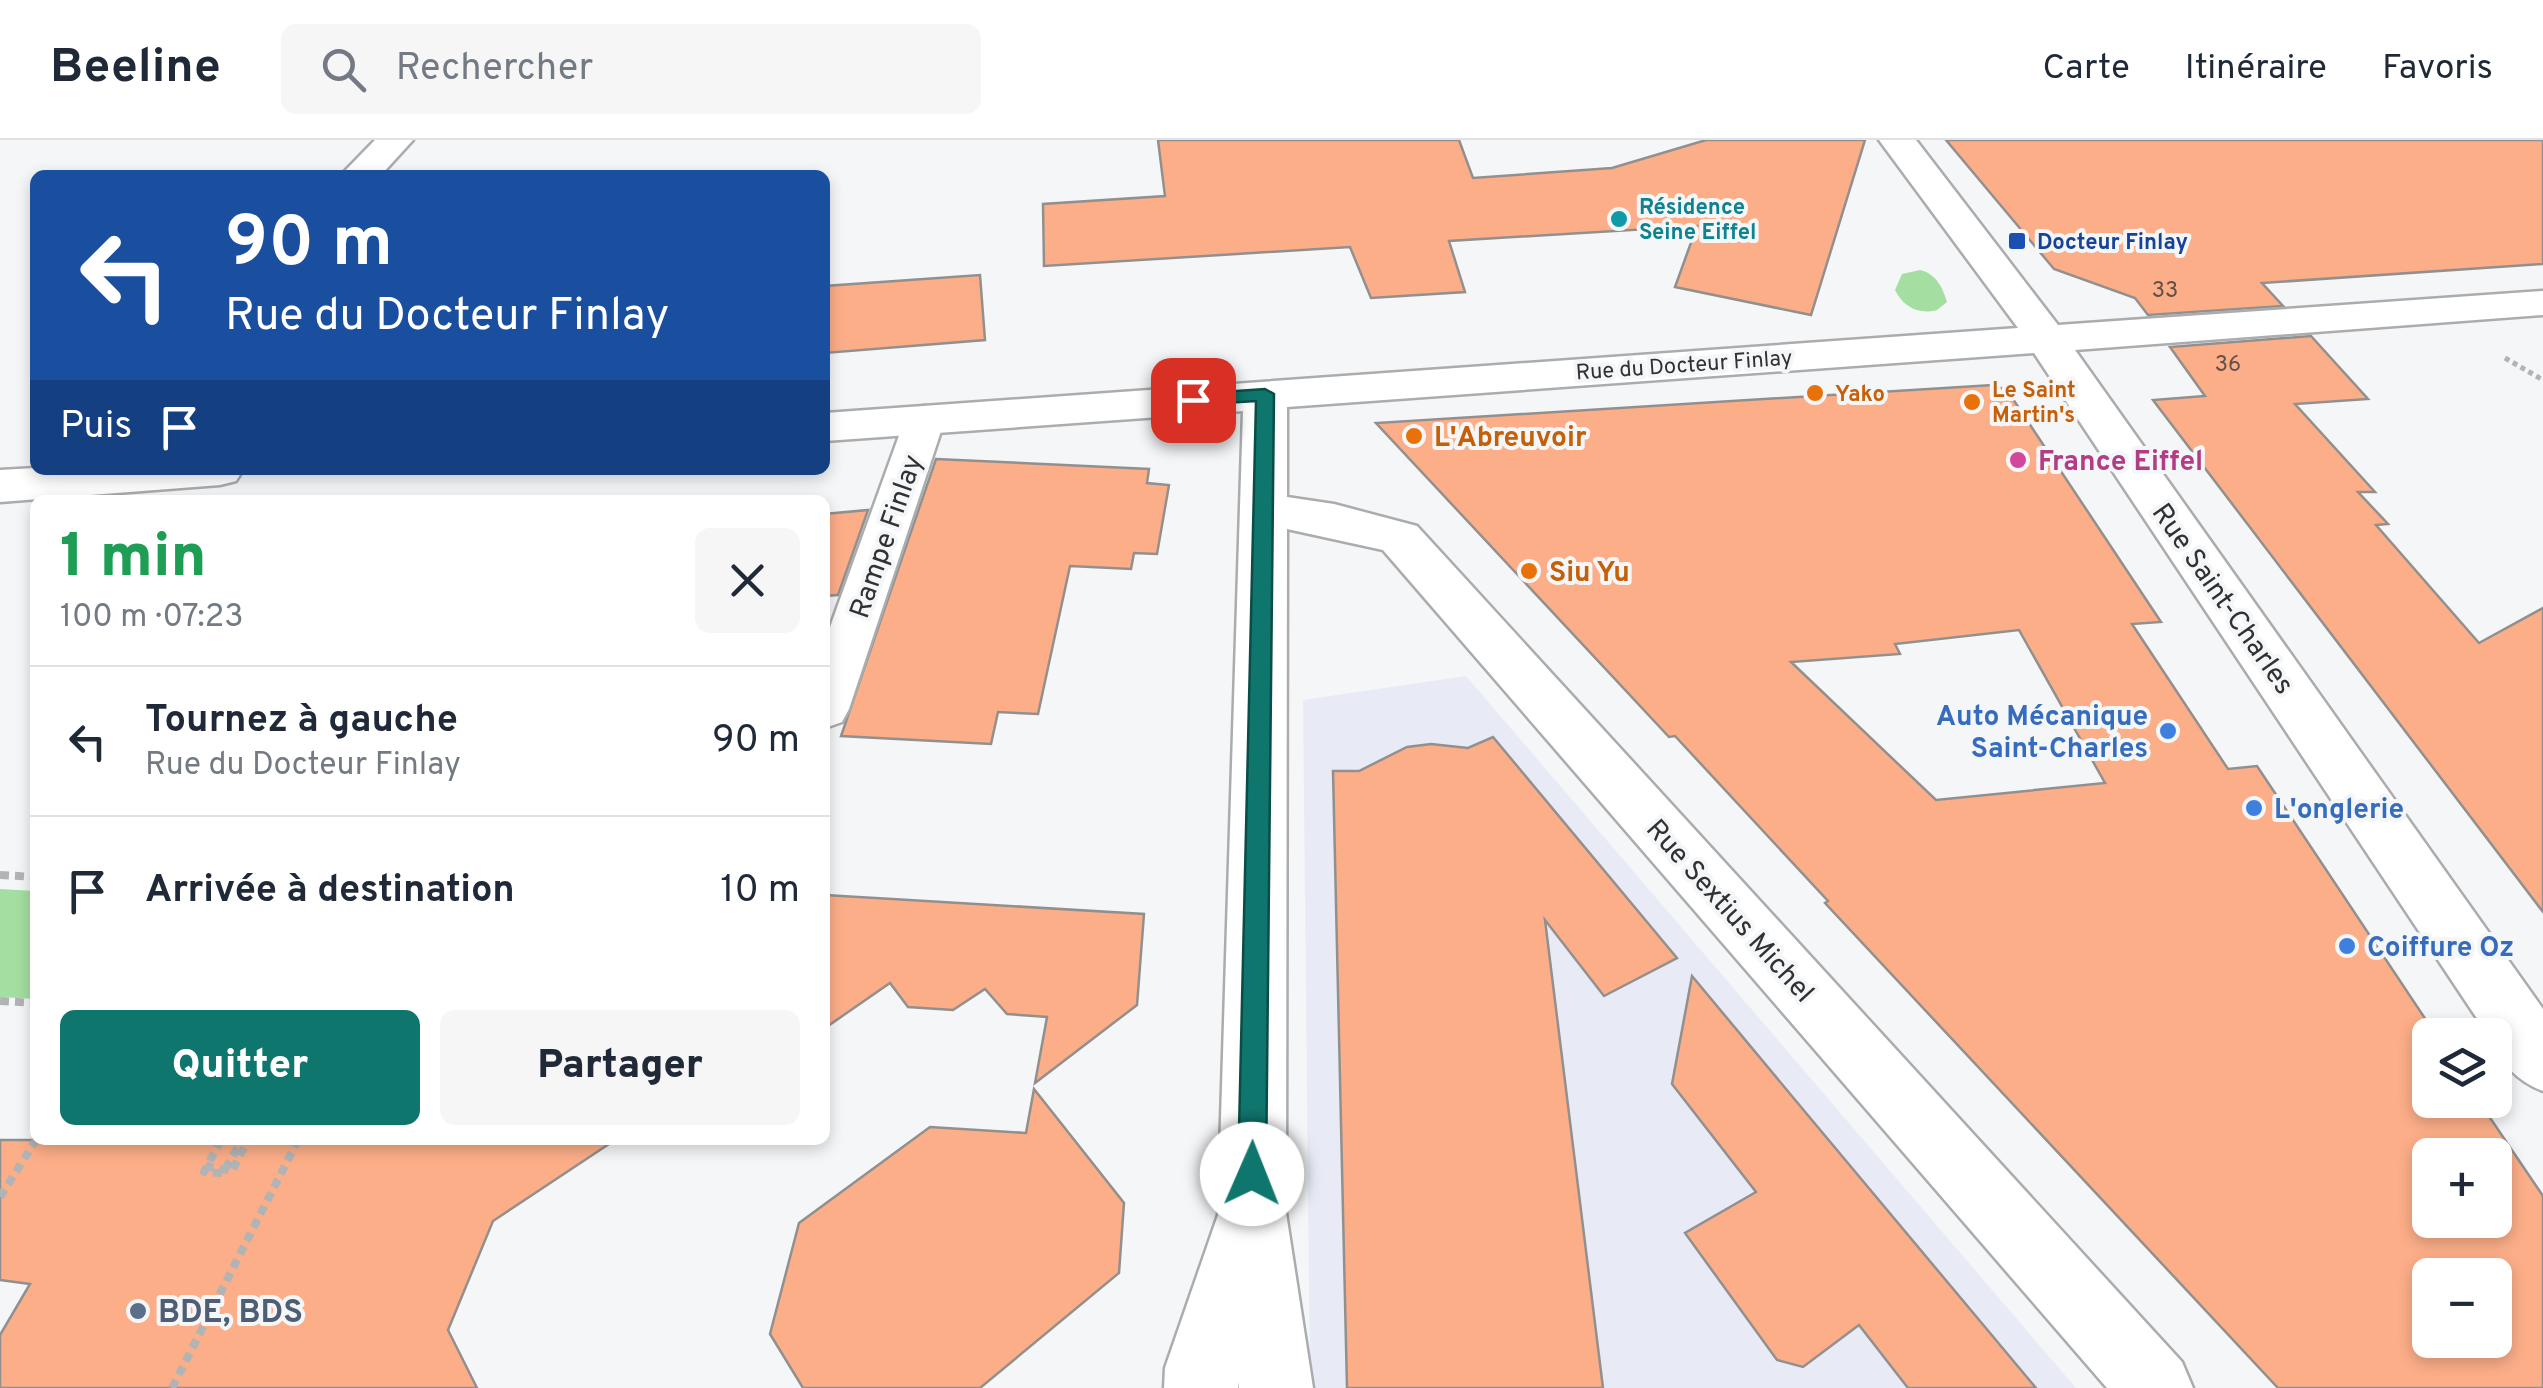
<!DOCTYPE html>
<html lang="fr">
<meta charset="utf-8">
<style>
:root{--surface:#fff;--page:#f6f6f7;--text:#1f2937;--muted:#747a83;--line:#e0e1e3;--accent:#0f766e}
body{margin:0;font-family:Overpass,sans-serif;background:var(--page);color:var(--text);height:100vh;display:flex;flex-direction:column;font-size:38px;white-space:nowrap}
*{box-sizing:border-box;margin:0}
p{font-size:32px;color:var(--muted)}
.icon{flex:none;width:55px;height:55px;fill:none;stroke:currentColor;stroke-width:2;stroke-linecap:round;stroke-linejoin:round}
.map{position:relative;flex:1;overflow:hidden}
.sheet{position:absolute;left:30px;top:355px;width:800px;height:650px;display:flex;flex-direction:column;background:var(--surface);border-radius:15px;box-shadow:0 5px 15px #0003}
.sheet>*{flex:none}
.guide{position:absolute;left:30px;top:30px;width:800px;height:305px;border-radius:15px;box-shadow:0 5px 15px #0003;background:#1a4fa0;color:#fff;overflow:hidden}
.tools{position:absolute;left:2412px;top:878px;display:grid;gap:20px}
.tools a{display:grid;place-items:center;width:100px;height:100px;border-radius:15px;background:var(--surface);box-shadow:0 5px 15px #0003;font-size:50px}
.pin{position:absolute;display:grid;place-items:center;width:85px;height:85px;color:#fff;margin:-42px;border-radius:20px;box-shadow:0 5px 15px #0006}
.me{position:absolute;width:110px;margin:-55px;rotate:1deg;stroke-linejoin:round;filter:drop-shadow(0 0 8px #0008)}
.turn{display:flex;align-items:center;gap:35px;height:210px;padding:0 30px;font-size:45px}
.turn .icon{width:130px;height:130px;stroke-width:2.5}
.turn b{display:block;font-size:70px;line-height:85px}
.then{display:flex;align-items:center;height:95px;padding:0 30px;background:#0003;gap:20px;font-size:38px}
.round{display:grid;place-items:center;flex:none;width:105px;height:105px;border-radius:15px;background:var(--page)}
.summary{display:flex;align-items:center;justify-content:space-between;height:170px;padding:0 30px}
h1{font-size:60px;font-weight:800;line-height:75px;color:#1e9e55}
.primary-button{display:flex;gap:20px;margin-top:auto;padding:20px 30px}
.primary-button a{flex:1;height:115px;border-radius:15px;background:var(--accent);color:#fff;font-size:40px;font-weight:800;line-height:115px;text-align:center}
.primary-button a+a{background:var(--page);color:var(--text)}
ul{padding:0;list-style:none}
li{display:flex;align-items:center;gap:30px;height:150px;padding:0 30px;border-top:2px solid var(--line)}
li div{flex:1}
li b{display:block;font-size:38px}
li em{font-style:normal}
header{display:flex;align-items:center;gap:60px;box-sizing:border-box;height:140px;padding:0 50px;background:var(--surface);border-bottom:2px solid var(--line)}
header strong{font-size:48px}
nav{display:flex;gap:55px;margin-inline-start:auto;font-size:35px}
.search{width:700px;height:90px;background:var(--page);display:flex;align-items:center;gap:25px;box-sizing:border-box;padding:0 35px;border-radius:15px;color:var(--muted);font-size:38px}
.map>svg:first-child{display:block}
</style>
<header>
<strong>Beeline</strong>
<div class="search"><svg class="icon" aria-label="search" viewBox="0 0 24 24"><circle cx="10" cy="10" r="6"/><path d="M15 15l6 6"/></svg>Rechercher</div>
<nav><a>Carte</a><a>Itinéraire</a><a>Favoris</a></nav>
</header>
<div class="map">
<svg width="2543" height="1248" viewBox="0 0 2543 1248">
<rect width="100%" height="100%" fill="#f5f6f8"/>
<!-- built -->
<path fill="#e8ebf5" d="M1466 536 2076 1248H1310L1303 560Z"/>
<!-- green -->
<g fill="#a4dfa1">
<path d="M1920 130C1936 134 1942 146 1947 162L1937 170C1919 175 1903 167 1895 150L1902 134Z"/>
<path d="M0 749 35 751V859L0 857Z"/>
</g>
<!-- building -->
<g fill="#fcae88" stroke="#92908f" stroke-width="2.5" fill-rule="evenodd">
<path d="M1158 0H1459L1473 38 1612 28 1706 0H1865L1811 175 1675 147 1697 86 1449 101 1465 152 1371 158 1350 107 1044 126 1043 64 1165 56Z"/>
<path d="M1946 0H2543V124L2262 143 2283 166 2148 175 2135 158 2054 129Z"/>
<path d="M980 135 985 200 825 213V146Z"/>
<path d="M2311 196 2368 259 2295 264 2375 352H2358L2388 384 2376 385 2479 503 2543 468V772L2153 260 2205 256 2170 207Z"/>
<path d="M1993 245 2007 250 2161 482 2132 484 2228 629 2257 626 2436 895H2430V960H2478L2543 1056V1248H2278L1825 763 1828 761 1675 596 1669 597 1376 283ZM2019 490 2105 643 1936 660 1791 522 1900 514 1895 504ZM2430 1015H2495V1080H2430ZM2430 1135H2495V1200H2430Z"/>
<path d="M936 319 1149 329 1147 343 1169 345 1157 414 1134 413 1131 429 1070 426 1038 574 998 572 991 604 841 596Z"/>
<path d="M868 370 838 455 825 456V374Z"/>
<path d="M1493 597 1677 818 1604 856 1545 780 1603 1248H1347L1333 631H1359L1407 607 1431 604 1468 608Z"/>
<path d="M825 755 1144 774 1137 865 1035 943 1047 877 1007 874 985 849 953 870 908 867 890 843 825 888Z"/>
<path d="M1692 836 1806 973 2036 1248H1908L1859 1185 1803 1227 1777 1220 1685 1093 1756 1052 1672 944Z"/>
<path d="M1034 949 1124 1063 1119 1133 980 1248H803L770 1194 799 1083 930 987 1026 993Z"/>
<path d="M0 1000H615L493 1081 448 1190 477 1248H0V1195L30 1144 0 1140Z"/>
</g>
<g fill="none" stroke-linecap="round" stroke-linejoin="round">
<!-- pedestrian casing -->
<g stroke="#abacae" stroke-width="5">
<path id="pedestrian" d="M925 266 939 270 945 279 849 569 842 582 825 588V501L905 279 911 270Z"/>
</g>
<!-- minor casing -->
<g stroke="#abacae" stroke-width="5">
<g id="minor">
<path d="M375 0H413L381 35H341Z"/>
<path d="M1879 0H1916L2058 185 2543 151V175L2075 210 2543 869V951C2521 943 2495 922 2495 895H2488L2034 213 1287 267V357L1334 364 1417 386 2182 1222 2193 1248H2107L1383 410 1287 389 1286 1073 1313 1248H1239L1238 1242V1248H1164L1165 1228 1218 1075 1243 271 825 301V273L2018 188Z"/>
<path d="M35 328V330H243L236 341 220 345 0 362V330Z"/>
</g>
</g>
<!-- path-far1 -->
<path stroke="#b2b3b5" stroke-width="5" stroke-dasharray="5 4" stroke-linecap="butt" d="M2505 218 2543 240"/>
<!-- path -->
<g stroke="#b2b3b5" stroke-width="8" stroke-dasharray="9 6" stroke-linecap="butt">
<path d="M0 735 35 737"/>
<path d="M0 861 35 863"/>
<path d="M221 1000 204 1032 223 1033 242 1000"/>
<path d="M211 1023 209 1027 232 1031 248 1000"/>
<path d="M0 1057 36 1000"/>
<path d="M172 1248 298 1000"/>
</g>
<!-- pedestrian -->
<use href="#pedestrian" fill="#fff" fill-rule="evenodd"/>
<!-- minor -->
<use href="#minor" fill="#fff" fill-rule="evenodd"/>
</g>
<!-- route -->
<path fill="#0f766e" stroke="#0a4d48" stroke-width="2.5" d="M1265 249 1274 254 1266 1034 1262 1043 1252 1047 1242 1043 1238 1034 1256 261 1193 265 1184 260 1193 254Z"/>
<!-- markers -->
<circle fill="#0f9aa8" stroke="#f5f6f8" stroke-width="4" cx="1619" cy="79" r="10"/>
<rect fill="#1a4fb4" stroke="#f5f6f8" stroke-width="4" x="2007" y="91" width="20" height="20" rx="5"/>
<g fill="#e8710a" stroke="#f5f6f8" stroke-width="4">
<circle cx="1815" cy="253" r="10"/>
<circle cx="1972" cy="262" r="10"/>
<circle cx="1414" cy="296" r="10"/>
<circle cx="1529" cy="431" r="10"/>
</g>
<circle fill="#d1479c" stroke="#f5f6f8" stroke-width="4" cx="2018" cy="320" r="10"/>
<g fill="#3f7fe0" stroke="#f5f6f8" stroke-width="4">
<circle cx="2168" cy="591" r="10"/>
<circle cx="2254" cy="668" r="10"/>
<circle cx="2347" cy="806" r="10"/>
</g>
<circle fill="#5c6f8a" stroke="#f5f6f8" stroke-width="4" cx="138" cy="1171" r="10"/>
<g text-anchor="middle" stroke-width="8" stroke-linejoin="round" paint-order="stroke">
<!-- far-culture labels -->
<g font-size="22" font-weight="bold" fill="#0d838f" stroke="#f5f6f8" text-anchor="start">
<text x="1639" y="74">Résidence<tspan x="1639" dy="25">Seine Eiffel</tspan></text>
</g>
<!-- far-transit labels -->
<g font-size="22" font-weight="bold" fill="#164399" stroke="#f5f6f8" text-anchor="start">
<text x="2037" y="109">Docteur Finlay</text>
</g>
<!-- number labels -->
<g font-size="22" fill="#635048">
<text x="2165" y="157">33</text>
<text x="2228" y="231">36</text>
</g>
<!-- far-street labels -->
<g font-size="22" fill="#303132" stroke="#f5f6f8">
<text transform="translate(1684 224) rotate(-4)" y="8">Rue du Docteur Finlay</text>
</g>
<!-- far-food labels -->
<g font-size="22" font-weight="bold" fill="#c56008" stroke="#f5f6f8" text-anchor="start">
<text x="1992" y="257">Le Saint<tspan x="1992" dy="25">Martin's</tspan></text>
<text x="1835" y="261">Yako</text>
</g>
<!-- food labels -->
<g font-size="28" font-weight="bold" fill="#c56008" stroke="#f5f6f8" text-anchor="start">
<text x="1434" y="306">L'Abreuvoir</text>
<text x="1549" y="441">Siu Yu</text>
</g>
<!-- hotel labels -->
<g font-size="28" font-weight="bold" fill="#b23c85" stroke="#f5f6f8" text-anchor="start">
<text x="2038" y="330">France Eiffel</text>
</g>
<!-- street labels -->
<g font-size="28" fill="#303132" stroke="#f5f6f8">
<text transform="translate(885 396) rotate(-71)" y="10">Rampe Finlay</text>
<text transform="translate(2224 458) rotate(55)" y="10">Rue Saint-Charles</text>
<text transform="translate(1731 770) rotate(48)" y="10">Rue Sextius Michel</text>
</g>
<!-- shop labels -->
<g font-size="28" font-weight="bold" fill="#366cbe" stroke="#f5f6f8" text-anchor="start">
<text x="2148" y="585" text-anchor="end">Auto Mécanique<tspan x="2148" dy="32">Saint-Charles</tspan></text>
<text x="2274" y="678">L'onglerie</text>
<text x="2367" y="816">Coiffure Oz</text>
</g>
<!-- near-service labels -->
<g font-size="32" font-weight="bold" fill="#4e5e75" stroke="#f5f6f8" text-anchor="start">
<text x="158" y="1182">BDE, BDS</text>
</g>
</g>
</svg>
<div class="tools">
<a><svg class="icon" aria-label="layers" viewBox="0 0 24 24"><path d="M12 4l9 5-9 5-9-5zM3 14l9 5 9-5"/></svg></a>
<a>+</a>
<a>−</a>
</div>
<div class="pin" style="left:1193px;top:260px;background:#d93025"><svg class="icon" aria-label="arrive" viewBox="0 0 24 24"><path d="M6 21V4h12l-3 4 3 4H6"/></svg></div>
<svg class="me" style="left:1252px;top:1034px" viewBox="-20 -20 40 40"><circle r="19" fill="#fff"/><path d="M0-13L10 11 0 6-10 11z" fill="#0f766e"/></svg>
<div class="guide">
<div class="turn"><svg class="icon" aria-label="left" viewBox="0 0 24 24"><path d="M17 20v-9H6M10 6l-5 5 5 5"/></svg><div><b>90 m</b>Rue du Docteur Finlay</div></div>
<div class="then">Puis<svg class="icon" aria-label="arrive" viewBox="0 0 24 24"><path d="M6 21V4h12l-3 4 3 4H6"/></svg></div>
</div>
<section class="sheet">
<div class="summary"><div><h1>1 min</h1><p>100 m · 07:23</p></div><a class="round"><svg class="icon" aria-label="close" viewBox="0 0 24 24"><path d="M6 6l12 12M18 6L6 18"/></svg></a></div>
<ul>
<li><svg class="icon" aria-label="left" viewBox="0 0 24 24"><path d="M17 20v-9H6M10 6l-5 5 5 5"/></svg><div><b>Tournez à gauche</b><p>Rue du Docteur Finlay</p></div><em>90 m</em></li>
<li><svg class="icon" aria-label="arrive" viewBox="0 0 24 24"><path d="M6 21V4h12l-3 4 3 4H6"/></svg><div><b>Arrivée à destination</b></div><em>10 m</em></li>
</ul>
<div class="primary-button"><a>Quitter</a><a>Partager</a></div>
</section>
</div>
